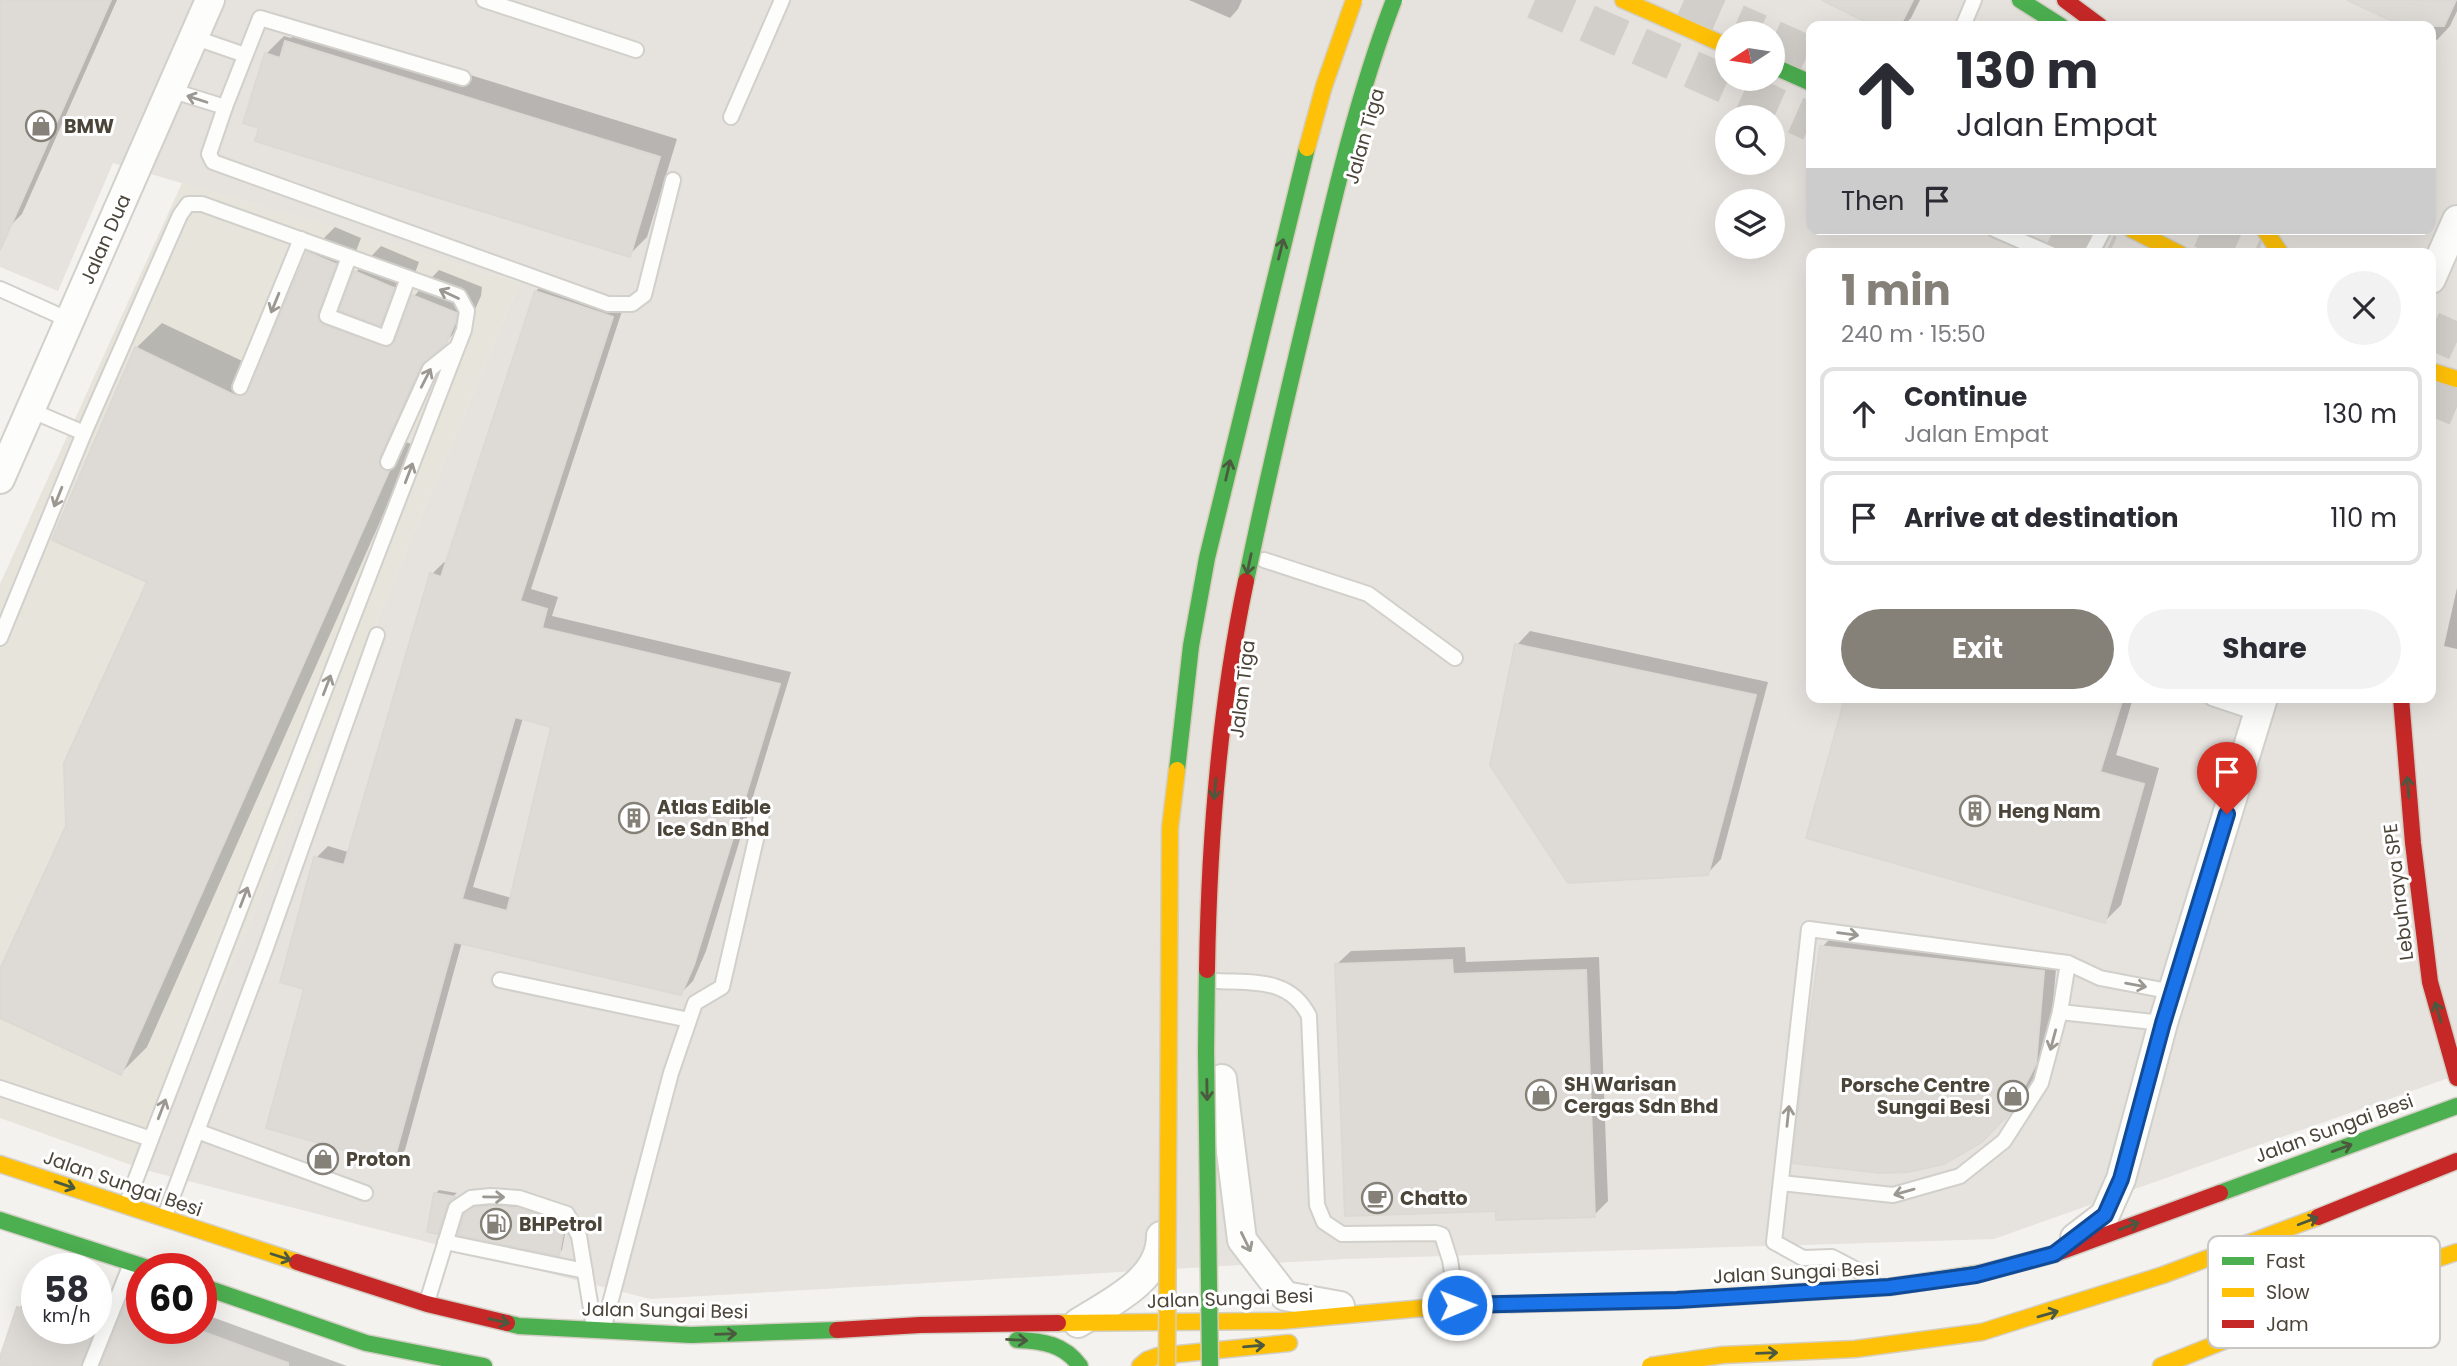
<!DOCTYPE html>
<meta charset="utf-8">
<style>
:root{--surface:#fff;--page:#f2f2f3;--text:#2b2b33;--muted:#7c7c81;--line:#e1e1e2;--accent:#868178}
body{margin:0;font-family:Poppins,sans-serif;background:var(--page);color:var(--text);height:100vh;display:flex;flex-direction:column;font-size:26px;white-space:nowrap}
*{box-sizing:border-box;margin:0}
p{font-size:23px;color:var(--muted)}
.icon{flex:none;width:38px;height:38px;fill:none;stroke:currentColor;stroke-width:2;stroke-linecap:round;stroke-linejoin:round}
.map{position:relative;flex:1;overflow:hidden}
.panel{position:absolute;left:1806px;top:248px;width:630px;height:455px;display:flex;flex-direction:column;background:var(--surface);border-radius:14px;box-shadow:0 7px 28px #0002}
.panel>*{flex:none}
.guide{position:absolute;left:1806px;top:21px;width:630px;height:214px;border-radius:14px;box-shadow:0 7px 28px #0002;background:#fff;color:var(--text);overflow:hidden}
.needle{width:46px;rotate:258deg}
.buttons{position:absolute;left:1715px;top:21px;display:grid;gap:14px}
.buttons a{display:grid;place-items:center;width:70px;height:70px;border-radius:50%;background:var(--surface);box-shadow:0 7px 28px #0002;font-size:35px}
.speed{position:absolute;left:21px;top:1253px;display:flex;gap:14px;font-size:35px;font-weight:700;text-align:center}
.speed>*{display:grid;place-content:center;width:91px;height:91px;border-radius:50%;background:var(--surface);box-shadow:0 7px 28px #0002;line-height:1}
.speed small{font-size:18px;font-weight:400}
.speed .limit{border:10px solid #d22;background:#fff;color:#111}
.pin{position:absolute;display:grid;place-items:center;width:60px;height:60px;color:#fff;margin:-72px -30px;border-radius:50% 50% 50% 0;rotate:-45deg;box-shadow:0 0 7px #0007}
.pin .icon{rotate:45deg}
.me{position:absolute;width:77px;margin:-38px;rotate:89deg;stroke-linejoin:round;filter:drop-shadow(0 0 5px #0008)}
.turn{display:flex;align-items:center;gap:24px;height:147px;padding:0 35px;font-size:32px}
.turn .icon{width:91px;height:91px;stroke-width:2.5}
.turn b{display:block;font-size:49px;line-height:60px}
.then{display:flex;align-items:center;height:66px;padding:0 35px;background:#0003;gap:14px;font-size:26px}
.round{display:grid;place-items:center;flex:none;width:74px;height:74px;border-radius:37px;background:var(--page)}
.overview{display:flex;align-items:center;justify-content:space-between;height:119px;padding:0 35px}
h1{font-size:42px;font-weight:700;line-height:52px;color:var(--accent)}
.action{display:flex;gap:14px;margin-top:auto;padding:14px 35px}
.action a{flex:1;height:80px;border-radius:42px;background:var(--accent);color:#fff;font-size:28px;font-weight:700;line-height:80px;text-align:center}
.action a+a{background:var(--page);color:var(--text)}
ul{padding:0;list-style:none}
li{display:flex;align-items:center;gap:21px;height:94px;margin:0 14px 10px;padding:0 21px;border:4px solid var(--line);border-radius:14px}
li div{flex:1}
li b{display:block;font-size:26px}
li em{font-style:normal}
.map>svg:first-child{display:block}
</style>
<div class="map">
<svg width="2457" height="1366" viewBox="0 0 2457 1366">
<rect width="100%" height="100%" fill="#f4f2ee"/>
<!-- residential -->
<path fill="#e7e4dc" d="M182 183 520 282 145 1170 0 1118V584Z"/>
<!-- industrial -->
<path fill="#e6e2de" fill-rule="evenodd" d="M0 0H2457V1075L1994 1239 1345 1259 650 1299 145 1170 520 282 113 163 58 291 0 267ZM1811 26H2431V229H1811ZM1727 33H1773V79H1727ZM1727 117H1773V163H1727ZM1727 201H1773V247H1727ZM1811 254H2431V698H1811Z"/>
<!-- shadow -->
<g fill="#0003" fill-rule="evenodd">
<path d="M0 0H117L22 214 8 228 0 224Z"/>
<path d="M1189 0H1242L1238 9 1230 18Z"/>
<path d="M1826 0H1920L1911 18 1903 26H1878Z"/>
<path d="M2352 0H2457V11L2450 26 2437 40 2431 37V26H2407Z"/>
<path d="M305 24 677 139 647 237 629 255 261 127 266 54 284 36 291 38Z"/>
<path d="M335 227 361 238 343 286 345 300 356 272 381 246 419 262 406 298 390 314 404 319 414 296 439 270 482 287 481 296 472 316 444 343 404 431 406 442 414 445 147 1047 121 1073 0 1016V973L68 826 150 582 136 348 162 323 259 369 309 253Z"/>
<path d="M548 279 624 305 531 589 558 597 552 616 791 672 706 951 693 981 681 993 462 942 405 1150 393 1162 306 988 316 858 328 846 348 852 432 574 444 562 447 563 536 291ZM523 718 553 726 512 898 473 887Z"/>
<path d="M2457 588V649L2444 646Z"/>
<path d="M1530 631 1768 682 1721 859 1708 873 1517 645Z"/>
<path d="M1847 698H2133L2116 755 2159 768 2121 905 2105 921Z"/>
<path d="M1836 933 2057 958 2049 1048 2024 1096 1981 1140 1822 947Z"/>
<path d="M1465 947 1466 962 1599 957 1608 1201 1594 1215 1497 1209 1337 964 1351 951Z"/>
<path d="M439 1190 457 1193 450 1199 441 1228 437 1232 435 1194Z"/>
<path d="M480 1204H519L564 1218 567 1223 562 1250 558 1254 470 1210Z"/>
<path d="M141 1291 142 1328H201V1313L347 1366H0L19 1308 33 1295 37 1296V1328H96V1317L105 1320 95 1358 101 1362H104L127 1305Z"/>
</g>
<!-- building -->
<g fill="#dedbd6" stroke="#dcd9d4" stroke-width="2" fill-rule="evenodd">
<path d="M0 0H111L0 250Z"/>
<path d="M1822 0H1913L1900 26H1874Z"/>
<path d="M2347 0H2456L2444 26H2403Z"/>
<path d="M285 41 660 157 630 257 255 141 259 128 243 123 265 53 280 58Z"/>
<path d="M307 252 336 264 318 313 319 322 324 325 388 347 395 341 412 295 457 313 455 323 446 344 421 365 379 458 381 468 389 471 121 1075 0 1018V969L66 826 64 763 147 582 52 540 135 347 236 396 245 395Z"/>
<path d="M354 271 394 288 380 326 339 310Z"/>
<path d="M535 291 613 317 520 601 547 609 542 628 780 684 694 965 681 995 454 942 393 1164 266 1128 304 989 280 982 314 857 344 865 430 573 441 577ZM515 717 551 727 507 911 462 899Z"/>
<path d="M1515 644 1756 695 1708 875 1568 883 1490 765Z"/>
<path d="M1845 698H2123L2100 772 2144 784 2105 923 1806 838Z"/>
<path d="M1820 946 2044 971 2036 1064 2011 1112 1982 1142 1944 1164 1908 1172 1881 1173 1792 1163 1806 1045Z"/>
<path d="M1452 960 1453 974 1586 970 1595 1217 1496 1220V1211L1345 1216 1335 964Z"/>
<path d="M434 1193 455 1197 447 1205 438 1234 427 1232Z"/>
<path d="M491 1206 519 1208 560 1222 564 1228 559 1256 458 1235 464 1214 474 1207Z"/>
<path d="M125 1304 142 1310V1328H193L288 1363V1366H100Z"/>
<path d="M17 1307 37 1314V1328H78L93 1334 81 1366H0V1357Z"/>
</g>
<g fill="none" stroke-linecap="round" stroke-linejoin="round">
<!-- highway-tunnel -->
<g stroke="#d2cfca" stroke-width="38" stroke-dasharray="38 19" stroke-linecap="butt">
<path d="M1535 0 1811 122"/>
<path d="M1684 0 1759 33"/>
<path d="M1773 39 1811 56"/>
<path d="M2054 229 2109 254"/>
<path d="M2202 229 2257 254"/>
<path d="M2431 330 2457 342"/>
<path d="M2431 396 2457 407"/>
</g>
<!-- lane casing -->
<g stroke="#d2d0cb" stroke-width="18">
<g id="lane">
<path d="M484 0 636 50"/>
<path d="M1963 26 1974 0"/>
<path d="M193 37 245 55"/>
<path d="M463 78 260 18 225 107 209 154 213 162 608 304H632L644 295 673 180"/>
<path d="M170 90 225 107"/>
<path d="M731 117 782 0"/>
<path d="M1994 229 2051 254"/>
<path d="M2091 254 2104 229"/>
<path d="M349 257 327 316 386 338 408 278"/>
<path d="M0 289 69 320"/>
<path d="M240 387 301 239"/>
<path d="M30 410 84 433"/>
<path d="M388 462 430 369 455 349"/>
<path d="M1264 560 1368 594 1455 658"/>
<path d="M0 638 84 433 180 215 188 204H202L459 296 467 311 464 330 151 1139 0 1088"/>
<path d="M2212 698 2257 713"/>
<path d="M2068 963 2100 978 2173 992"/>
<path d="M500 980 689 1020"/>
<path d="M1218 981C1254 983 1290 978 1309 1016L1317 1205 1324 1222 1342 1234 1436 1233 1442 1235 1450 1260 1457 1304"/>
<path d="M2060 1012 2163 1023"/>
<path d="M197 1131 365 1193"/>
<path d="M1781 1183 1893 1195 1960 1176 2004 1141 2041 1083 2060 1012 2068 963 1809 929 1774 1242 1803 1258 1832 1257 1872 1278"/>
<path d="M126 1205 151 1139"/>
<path d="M165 1216 264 953 377 635"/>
<path d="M445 1242 585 1271"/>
<path d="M427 1302 456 1208 471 1198 491 1196 519 1198 567 1214 579 1236 594 1327"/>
<path d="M603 1330 671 1073 695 1003 722 987 762 813"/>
<path d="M90 1366 131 1264"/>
</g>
</g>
<!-- street casing -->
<g stroke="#d2d0cb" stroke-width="32">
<g id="street">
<path d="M2431 279 2457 220"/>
<path d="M0 479 210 0"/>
<path d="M1222 1079 1242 1240 1285 1296 1340 1306"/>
<path d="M2075 1238 2105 1215 2121 1179 2163 1023 2263 698"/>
<path d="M1078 1323C1111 1302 1161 1280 1161 1236"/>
</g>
</g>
<!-- fast casing -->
<g stroke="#d3cfc5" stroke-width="19">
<g id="fast">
<path d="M2020 0 2061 26"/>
<path d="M1773 66 1811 83"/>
<path d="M2220 1193 2457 1106"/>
<path d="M0 1220 151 1269"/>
<path d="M201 1286 366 1343 484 1366"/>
<path d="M1512 1304 1677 1300 1889 1287 1982 1273"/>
<path d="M507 1323 519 1326 691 1335 837 1330"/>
<path d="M1017 1340C1043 1341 1064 1344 1080 1366"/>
</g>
</g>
<!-- slow casing -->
<g stroke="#d3cfc5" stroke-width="19">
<g id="slow">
<path d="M1623 0 1727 46"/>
<path d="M2131 229 2180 254"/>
<path d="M2264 229 2281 254"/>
<path d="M2431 371 2457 379"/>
<path d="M0 1164 297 1262"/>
<path d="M1058 1323 1281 1321 1457 1305 1512 1304"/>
<path d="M1982 1332 2163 1275 2318 1217"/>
<path d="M1140 1366 1147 1360 1158 1356 1289 1343"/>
<path d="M2161 1366 2389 1275 2457 1252"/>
</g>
</g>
<!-- jam casing -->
<g stroke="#d3cfc5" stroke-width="19">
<g id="jam">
<path d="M2065 0 2100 26"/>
<path d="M2401 698 2413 843 2430 982 2457 1078"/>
<path d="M2318 1217 2457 1161"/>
<path d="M297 1262 427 1304 507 1323"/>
<path d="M1982 1273 2054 1254 2220 1193"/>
<path d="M837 1330 920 1325 1058 1323"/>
</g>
</g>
<!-- lane -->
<use href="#lane" stroke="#fdfdfc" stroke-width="14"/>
<!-- street -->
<use href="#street" stroke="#fdfdfc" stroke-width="28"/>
<!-- fast -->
<use href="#fast" stroke="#4caf50" stroke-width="16"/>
<!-- slow -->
<use href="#slow" stroke="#ffc107" stroke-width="16"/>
<!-- jam -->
<use href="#jam" stroke="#c62828" stroke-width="16"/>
<!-- fast-bridge casing -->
<g stroke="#d6cebb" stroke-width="19" stroke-linecap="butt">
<g id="fast-bridge">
<path d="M1246 581C1266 484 1289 387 1312 291 1335 193 1358 94 1394 0"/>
<path d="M1177 770 1191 646 1207 558 1307 148"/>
<path d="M1207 970 1206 1051 1210 1366"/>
</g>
</g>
<!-- slow-bridge casing -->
<g stroke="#d6cebb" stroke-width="19" stroke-linecap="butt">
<g id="slow-bridge">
<path d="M1307 148 1324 86 1354 0"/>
<path d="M1167 1366 1170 828 1177 770"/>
<path d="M1650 1366 1723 1355 1855 1349 1982 1332"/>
</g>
</g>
<!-- jam-bridge casing -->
<g stroke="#d6cebb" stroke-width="19" stroke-linecap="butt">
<path id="jam-bridge" d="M1207 970C1209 840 1219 709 1246 581"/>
</g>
<!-- fast-bridge -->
<use href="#fast-bridge" stroke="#4caf50" stroke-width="16"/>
<!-- slow-bridge -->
<use href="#slow-bridge" stroke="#ffc107" stroke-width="16"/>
<!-- jam-bridge -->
<use href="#jam-bridge" stroke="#c62828" stroke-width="16"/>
</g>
<!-- one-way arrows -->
<defs><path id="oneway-shaft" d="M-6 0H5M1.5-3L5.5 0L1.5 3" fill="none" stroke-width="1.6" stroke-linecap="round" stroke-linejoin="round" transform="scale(1.75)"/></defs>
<g stroke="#9b9791">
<use href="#oneway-shaft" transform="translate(197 99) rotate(-162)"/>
<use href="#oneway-shaft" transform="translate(449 294) rotate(-155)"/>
<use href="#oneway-shaft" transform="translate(275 303) rotate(112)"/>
<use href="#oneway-shaft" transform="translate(426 378) rotate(-63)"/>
<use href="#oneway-shaft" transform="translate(409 473) rotate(-69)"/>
<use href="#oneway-shaft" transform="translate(58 497) rotate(112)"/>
<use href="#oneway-shaft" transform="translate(327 685) rotate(-69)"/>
<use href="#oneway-shaft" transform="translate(244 897) rotate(-69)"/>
<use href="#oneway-shaft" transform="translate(1848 934) rotate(7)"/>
<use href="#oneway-shaft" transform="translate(2136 985) rotate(10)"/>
<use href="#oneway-shaft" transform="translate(2053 1040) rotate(105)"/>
<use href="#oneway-shaft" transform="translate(162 1109) rotate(-69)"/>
<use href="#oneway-shaft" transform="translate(1788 1116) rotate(-84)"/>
<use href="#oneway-shaft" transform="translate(1904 1192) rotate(164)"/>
<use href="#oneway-shaft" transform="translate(494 1197) rotate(1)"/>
<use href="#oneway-shaft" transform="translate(1246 1242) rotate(64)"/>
</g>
<g stroke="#4b593e">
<use href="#oneway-shaft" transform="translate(1281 249) rotate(-76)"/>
<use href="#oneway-shaft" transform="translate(1228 470) rotate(-77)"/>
<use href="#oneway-shaft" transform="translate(1249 564) rotate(102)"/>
<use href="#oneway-shaft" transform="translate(2408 787) rotate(-95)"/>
<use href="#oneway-shaft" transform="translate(1215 789) rotate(95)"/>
<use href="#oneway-shaft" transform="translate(2438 1012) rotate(-106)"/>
<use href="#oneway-shaft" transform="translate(1207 1090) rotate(89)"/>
<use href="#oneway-shaft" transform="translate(2342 1148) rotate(-20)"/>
<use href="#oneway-shaft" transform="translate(65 1185) rotate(19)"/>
<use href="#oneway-shaft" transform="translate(2308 1221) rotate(-21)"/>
<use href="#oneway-shaft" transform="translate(2129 1226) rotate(-20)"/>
<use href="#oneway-shaft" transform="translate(281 1257) rotate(18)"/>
<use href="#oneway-shaft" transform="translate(2048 1314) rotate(-16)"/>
<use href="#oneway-shaft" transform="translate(499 1321) rotate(13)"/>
<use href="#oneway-shaft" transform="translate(726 1334) rotate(-2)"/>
<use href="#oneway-shaft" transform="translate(1017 1340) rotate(3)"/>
<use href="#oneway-shaft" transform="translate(1254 1346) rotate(-5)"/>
<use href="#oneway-shaft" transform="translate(1767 1353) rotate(-2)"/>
</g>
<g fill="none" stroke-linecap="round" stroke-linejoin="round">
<!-- route casing -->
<g stroke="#114b97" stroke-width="18">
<path id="route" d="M1457 1305 1677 1300 1889 1287 1976 1275 2054 1254 2105 1215 2121 1179 2163 1023 2227 814"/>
</g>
<!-- route -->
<use href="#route" stroke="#1a73e8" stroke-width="12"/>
</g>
<!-- icons -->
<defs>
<g id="shop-ring" transform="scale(1.575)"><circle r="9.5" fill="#fff" stroke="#868178" stroke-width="1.5"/><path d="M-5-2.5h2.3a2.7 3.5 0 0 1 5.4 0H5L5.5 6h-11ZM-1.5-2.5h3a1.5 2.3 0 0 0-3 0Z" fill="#868178"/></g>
<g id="building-ring" transform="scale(1.575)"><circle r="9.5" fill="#fff" stroke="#868178" stroke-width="1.5"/><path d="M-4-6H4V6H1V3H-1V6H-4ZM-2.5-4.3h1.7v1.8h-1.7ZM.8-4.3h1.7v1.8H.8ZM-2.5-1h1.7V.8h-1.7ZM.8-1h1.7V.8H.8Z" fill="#868178"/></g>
<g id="cafe-ring" transform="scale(1.575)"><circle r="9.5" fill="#fff" stroke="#868178" stroke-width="1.5"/><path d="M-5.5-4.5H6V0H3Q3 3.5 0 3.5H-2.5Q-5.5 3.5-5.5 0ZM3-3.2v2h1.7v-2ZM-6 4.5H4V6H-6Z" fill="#868178"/></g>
<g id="fuel-ring" transform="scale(1.575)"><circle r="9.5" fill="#fff" stroke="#868178" stroke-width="1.5"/><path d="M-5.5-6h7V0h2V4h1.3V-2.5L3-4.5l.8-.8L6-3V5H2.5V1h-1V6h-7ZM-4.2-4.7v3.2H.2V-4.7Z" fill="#868178"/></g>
</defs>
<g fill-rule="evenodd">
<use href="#shop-ring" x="41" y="126"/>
<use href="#building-ring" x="1975" y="811"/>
<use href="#building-ring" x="634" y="818"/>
<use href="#shop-ring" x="1541" y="1095"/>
<use href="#shop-ring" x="2013" y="1096"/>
<use href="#shop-ring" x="323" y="1159"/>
<use href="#cafe-ring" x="1377" y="1198"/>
<use href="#fuel-ring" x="496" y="1224"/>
</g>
<g text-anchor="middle" stroke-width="6" stroke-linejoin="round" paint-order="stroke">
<!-- poi labels -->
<g font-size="19" font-weight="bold" fill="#4b4439" stroke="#fff" text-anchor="start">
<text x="64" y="133">BMW</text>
<text x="657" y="814">Atlas Edible<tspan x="657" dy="22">Ice Sdn Bhd</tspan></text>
<text x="1998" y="818">Heng Nam</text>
<text x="1564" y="1091">SH Warisan<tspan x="1564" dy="22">Cergas Sdn Bhd</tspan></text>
<text x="1990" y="1092" text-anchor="end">Porsche Centre<tspan x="1990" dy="22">Sungai Besi</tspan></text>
<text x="346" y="1166">Proton</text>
<text x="1400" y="1205">Chatto</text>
<text x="519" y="1231">BHPetrol</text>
</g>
<!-- street labels -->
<g font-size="19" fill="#4b4439" stroke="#fff">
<text transform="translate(1364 136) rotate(-74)" y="7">Jalan Tiga</text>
<text transform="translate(105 239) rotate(-66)" y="7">Jalan Dua</text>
<text transform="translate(1242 689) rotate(-83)" y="7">Jalan Tiga</text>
<text transform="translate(2398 892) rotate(-97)" y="7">Lebuhraya SPE</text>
<text transform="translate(2334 1128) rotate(-20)" y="7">Jalan Sungai Besi</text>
<text transform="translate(123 1183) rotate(19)" y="7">Jalan Sungai Besi</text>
<text transform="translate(1796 1272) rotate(-3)" y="7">Jalan Sungai Besi</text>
<text transform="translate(1230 1298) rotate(-2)" y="7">Jalan Sungai Besi</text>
<text transform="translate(665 1310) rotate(1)" y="7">Jalan Sungai Besi</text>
</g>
</g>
<!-- legend -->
<rect x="2208" y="1236" width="232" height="112" rx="10" fill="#fff" stroke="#c9c7c4" stroke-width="2"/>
<rect x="2222" y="1257" width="32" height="8" fill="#4caf50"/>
<rect x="2222" y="1288" width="32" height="9" fill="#ffc107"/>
<rect x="2222" y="1320" width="32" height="8" fill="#c62828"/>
<g font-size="19" fill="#4b4439">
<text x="2266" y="1268">Fast</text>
<text x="2266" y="1299">Slow</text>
<text x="2266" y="1331">Jam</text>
</g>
</svg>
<div class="buttons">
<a><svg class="needle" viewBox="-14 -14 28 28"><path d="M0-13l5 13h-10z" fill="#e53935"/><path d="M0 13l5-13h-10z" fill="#7c7c81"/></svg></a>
<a><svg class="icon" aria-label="search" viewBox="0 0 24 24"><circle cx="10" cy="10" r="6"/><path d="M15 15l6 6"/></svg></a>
<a><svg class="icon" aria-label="layers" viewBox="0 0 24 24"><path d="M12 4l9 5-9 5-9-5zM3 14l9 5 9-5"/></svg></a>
</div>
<div class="speed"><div>58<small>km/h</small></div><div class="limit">60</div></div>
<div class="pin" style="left:2227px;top:814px;background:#d93025"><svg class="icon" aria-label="arrive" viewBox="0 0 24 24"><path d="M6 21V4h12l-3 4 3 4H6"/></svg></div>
<svg class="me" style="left:1457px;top:1305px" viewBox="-20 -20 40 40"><circle r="17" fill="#1a73e8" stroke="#fff" stroke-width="3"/><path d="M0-11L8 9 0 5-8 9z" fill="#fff"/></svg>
<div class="guide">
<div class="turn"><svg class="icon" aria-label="ahead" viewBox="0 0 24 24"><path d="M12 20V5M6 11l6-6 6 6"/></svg><div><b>130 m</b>Jalan Empat</div></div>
<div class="then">Then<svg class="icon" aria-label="arrive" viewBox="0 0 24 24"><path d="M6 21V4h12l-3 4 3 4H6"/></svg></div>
</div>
<section class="panel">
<div class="overview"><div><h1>1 min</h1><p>240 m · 15:50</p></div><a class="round"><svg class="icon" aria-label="close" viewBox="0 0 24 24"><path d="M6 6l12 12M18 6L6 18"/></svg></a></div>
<ul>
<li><svg class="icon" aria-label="ahead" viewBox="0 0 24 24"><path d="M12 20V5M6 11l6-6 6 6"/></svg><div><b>Continue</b><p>Jalan Empat</p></div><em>130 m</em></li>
<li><svg class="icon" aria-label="arrive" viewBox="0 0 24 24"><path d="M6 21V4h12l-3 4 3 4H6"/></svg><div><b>Arrive at destination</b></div><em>110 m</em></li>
</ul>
<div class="action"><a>Exit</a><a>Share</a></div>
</section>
</div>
